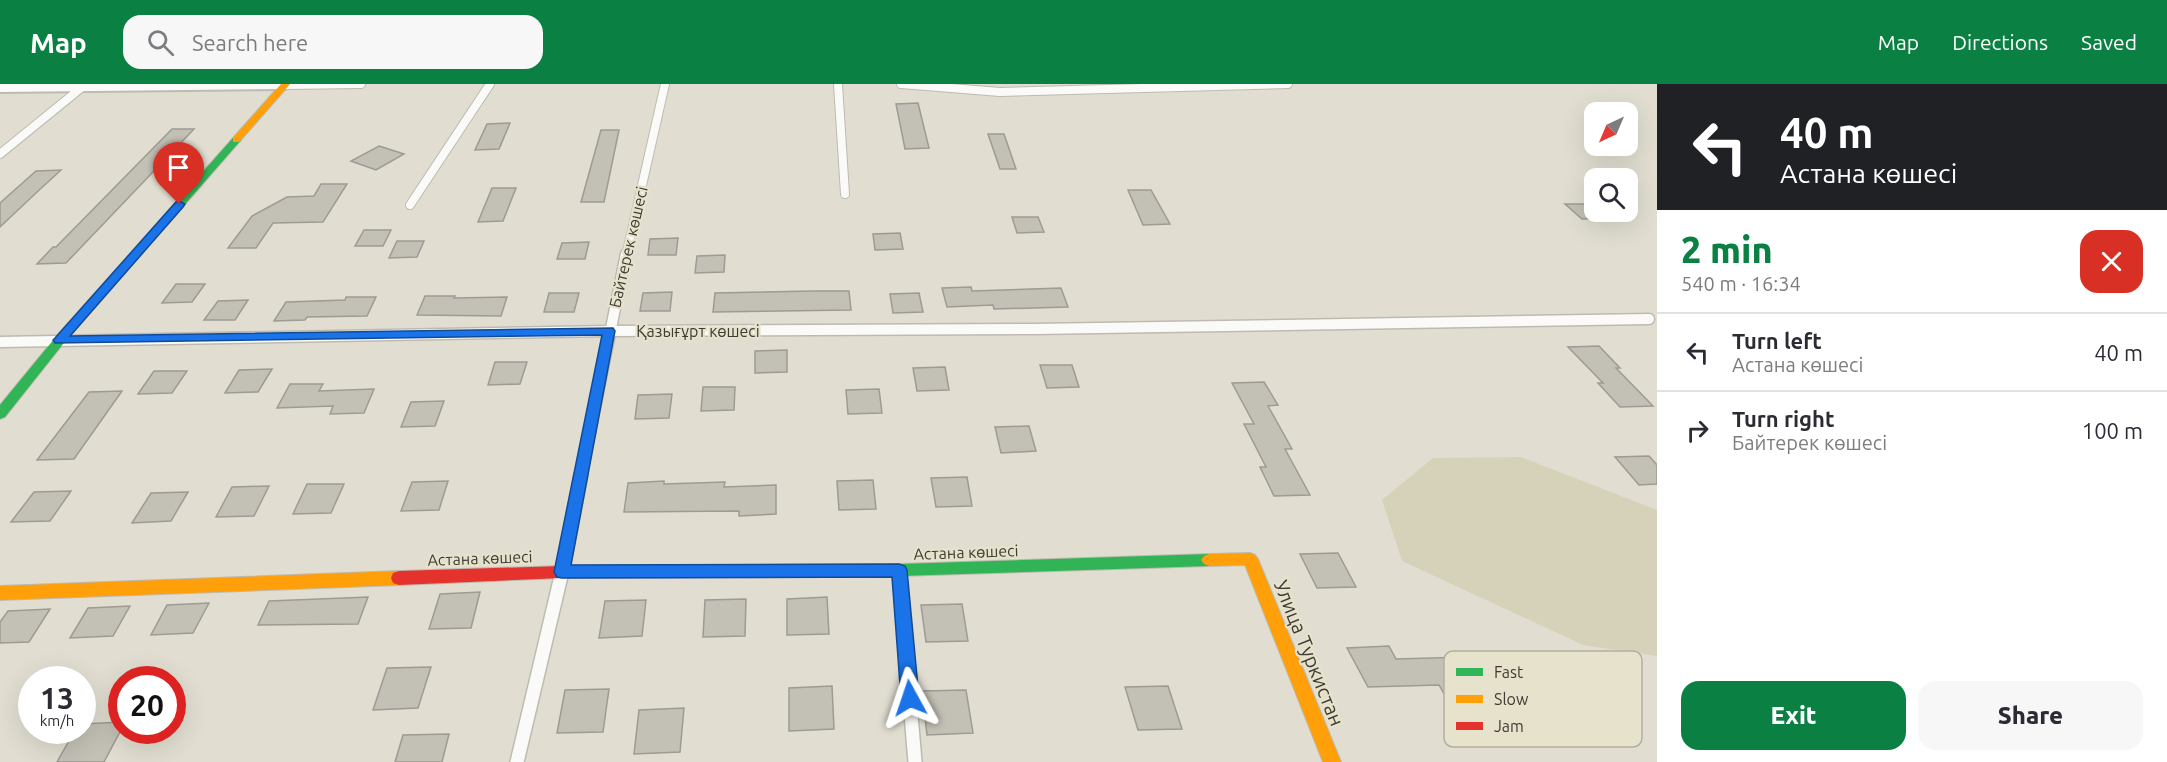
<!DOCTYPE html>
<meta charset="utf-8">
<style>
:root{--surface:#fff;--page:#f7f7f7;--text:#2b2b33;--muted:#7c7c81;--line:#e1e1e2;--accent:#0b8043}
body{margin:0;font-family:Ubuntu,sans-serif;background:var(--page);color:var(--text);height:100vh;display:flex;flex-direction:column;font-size:22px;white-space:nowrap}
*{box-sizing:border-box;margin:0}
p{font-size:20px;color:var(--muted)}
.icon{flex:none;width:33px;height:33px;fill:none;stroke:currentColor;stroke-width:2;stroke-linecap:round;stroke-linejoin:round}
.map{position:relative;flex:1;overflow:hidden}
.side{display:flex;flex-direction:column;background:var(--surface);width:510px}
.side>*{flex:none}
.banner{background:#202124;color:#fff;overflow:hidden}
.needle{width:39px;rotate:224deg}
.controls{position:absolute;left:1584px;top:18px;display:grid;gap:12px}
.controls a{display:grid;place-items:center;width:54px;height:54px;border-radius:12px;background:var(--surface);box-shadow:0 6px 24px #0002;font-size:30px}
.speed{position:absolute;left:18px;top:582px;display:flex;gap:12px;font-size:30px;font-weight:700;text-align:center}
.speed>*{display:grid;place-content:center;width:78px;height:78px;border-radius:50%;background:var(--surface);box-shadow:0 6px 24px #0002;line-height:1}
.speed small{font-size:15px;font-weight:400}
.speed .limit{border:9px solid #d22;background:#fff;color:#111}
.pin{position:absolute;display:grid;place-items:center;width:51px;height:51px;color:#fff;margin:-62px -26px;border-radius:50% 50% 50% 0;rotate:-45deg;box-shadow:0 0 6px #0007}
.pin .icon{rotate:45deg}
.me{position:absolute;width:66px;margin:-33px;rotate:355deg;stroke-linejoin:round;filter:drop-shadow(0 0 4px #0008)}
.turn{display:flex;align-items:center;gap:21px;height:126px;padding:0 24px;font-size:27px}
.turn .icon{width:78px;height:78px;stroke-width:2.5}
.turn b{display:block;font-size:42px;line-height:51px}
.round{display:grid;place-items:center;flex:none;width:63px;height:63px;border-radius:18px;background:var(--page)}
.head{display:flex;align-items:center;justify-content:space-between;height:102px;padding:0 24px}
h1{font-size:36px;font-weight:800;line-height:45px;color:var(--accent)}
.button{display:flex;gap:12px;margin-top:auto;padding:12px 24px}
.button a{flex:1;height:69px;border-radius:18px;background:var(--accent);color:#fff;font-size:24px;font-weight:800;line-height:69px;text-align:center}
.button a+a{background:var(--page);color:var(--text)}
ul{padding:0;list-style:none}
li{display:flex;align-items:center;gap:18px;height:78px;padding:0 24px;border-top:2px solid var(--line)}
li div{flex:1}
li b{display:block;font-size:22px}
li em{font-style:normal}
header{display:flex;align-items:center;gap:36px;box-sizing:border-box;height:84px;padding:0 30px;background:var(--accent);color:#fff}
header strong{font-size:28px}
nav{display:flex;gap:33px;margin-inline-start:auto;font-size:21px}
.search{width:420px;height:54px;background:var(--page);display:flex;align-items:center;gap:15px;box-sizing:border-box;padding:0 21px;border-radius:18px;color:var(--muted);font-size:22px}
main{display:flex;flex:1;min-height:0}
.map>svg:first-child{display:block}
</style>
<header>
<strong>Map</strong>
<div class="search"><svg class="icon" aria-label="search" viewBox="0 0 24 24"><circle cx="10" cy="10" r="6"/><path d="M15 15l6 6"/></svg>Search here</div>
<nav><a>Map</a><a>Directions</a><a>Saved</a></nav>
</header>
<main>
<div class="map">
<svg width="1657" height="678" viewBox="0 0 1657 678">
<rect width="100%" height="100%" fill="#e1ded1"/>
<!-- green -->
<path fill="#d6d1b9" d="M1521 373 1657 426V572L1583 561 1402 477 1382 416 1433 374Z"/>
<!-- building -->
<g fill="#c3c0b6" stroke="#9d9b92" stroke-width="1.5">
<path d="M918 19 929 64 905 65 896 20Z"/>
<path d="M510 39 499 65 475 66 487 40Z"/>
<path d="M172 45H194L66 179 37 180 53 163H56Z"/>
<path d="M601 46H619L604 118H581Z"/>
<path d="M988 50H1004L1016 85H1000Z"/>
<path d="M379 62 404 70 376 86 351 77Z"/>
<path d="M61 86 36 109 0 143V119L36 87Z"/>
<path d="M321 100H347L323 138 273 139 256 164H228L252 132 287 113 314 112Z"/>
<path d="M492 104H516L503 137 478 138Z"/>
<path d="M1128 106H1151L1170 140 1143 141Z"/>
<path d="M1565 120H1591L1594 123V128H1600L1608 134 1582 135Z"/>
<path d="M1012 133H1038L1044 148 1017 149Z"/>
<path d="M364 146H391L383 162H355Z"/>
<path d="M900 149 903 165 875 166 873 150Z"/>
<path d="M678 154 676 171H648L650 155Z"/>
<path d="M397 157H424L417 173 389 174Z"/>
<path d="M589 158 585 175H557L562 159Z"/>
<path d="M725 171 724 188 695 189 697 172Z"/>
<path d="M176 200H205L192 218 162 219Z"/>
<path d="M971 203 972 207 1061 204 1068 223 994 225 993 221 947 223 942 204Z"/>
<path d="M814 207H849L851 226 713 228 715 209Z"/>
<path d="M672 208 670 227H640L643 209Z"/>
<path d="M549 209H579L574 228H544Z"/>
<path d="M919 209 923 228 893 229 890 210Z"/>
<path d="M425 212H455L454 214 507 213 501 232 417 231Z"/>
<path d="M346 213H376L367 232 307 233 305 236 274 237 286 218 345 216Z"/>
<path d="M248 216 235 236H204L218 217Z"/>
<path d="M1599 262 1620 284H1616L1653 322 1620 323 1598 299H1603L1568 263Z"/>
<path d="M787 266V288L755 289V267Z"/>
<path d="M495 278H527L520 300 488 301Z"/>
<path d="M1040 281H1072L1079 303 1047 304Z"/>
<path d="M945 283 949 306 917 307 913 284Z"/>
<path d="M272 285 258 308 225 309 239 286Z"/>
<path d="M154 287H187L172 309 138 310Z"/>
<path d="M1264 298 1278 321 1268 322 1292 365H1285L1310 411 1274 412 1260 383H1266L1244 340H1254L1232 299Z"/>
<path d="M290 300H323L319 307 374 305 364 329 330 330 333 322 277 324Z"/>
<path d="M703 303H735L734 326 701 327Z"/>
<path d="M879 305 882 329 848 330 846 306Z"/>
<path d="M122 307 74 375 37 376 89 308Z"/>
<path d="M672 310 669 334 635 335 638 311Z"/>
<path d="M444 317 435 342 401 343 411 318Z"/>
<path d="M1029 342 1036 367 1001 369 995 343Z"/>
<path d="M1649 372 1657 381V400L1639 401 1615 373Z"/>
<path d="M967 393 972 422 936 423 931 394Z"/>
<path d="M873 396 876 425 839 426 837 397Z"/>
<path d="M448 397 439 426 401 427 412 398Z"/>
<path d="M664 397V400L725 398 724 403 776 401V430L739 432V427L624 428 628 399Z"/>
<path d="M307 400H344L331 429 293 430Z"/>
<path d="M269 402 254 432 216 433 232 403Z"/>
<path d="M71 407 50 437 11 438 34 408Z"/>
<path d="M188 408 171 437 132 439 151 409Z"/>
<path d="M1338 469 1356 503 1317 504 1300 470Z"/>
<path d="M480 508 471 544 429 545 440 510Z"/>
<path d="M368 513 358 540 258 541 269 517Z"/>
<path d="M827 513 829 550 787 551V515Z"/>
<path d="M746 515 745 552 703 553 705 516Z"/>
<path d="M646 516 642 552 599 554 605 517Z"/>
<path d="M209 519 193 549 151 551 167 521Z"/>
<path d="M962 520 968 557 926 558 921 521Z"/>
<path d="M130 522 113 552 70 554 88 524Z"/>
<path d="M50 525 29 558 0 559V538L8 527Z"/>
<path d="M1389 562 1396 575 1466 573 1490 614 1447 615 1439 601 1368 603 1347 564Z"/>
<path d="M431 583 418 624 373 626 387 584Z"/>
<path d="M832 602 834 645 789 647V604Z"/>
<path d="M1168 602 1182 645 1138 646 1125 603Z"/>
<path d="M609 605 603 648 557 649 565 606Z"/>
<path d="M966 606 973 649 927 651 922 607Z"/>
<path d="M684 624 680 668 634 670 639 626Z"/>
<path d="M122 638V644L104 678H57L75 646H82V640Z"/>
<path d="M449 650 442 678H395L403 651Z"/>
</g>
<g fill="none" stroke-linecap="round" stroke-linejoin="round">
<!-- lane-far2 casing -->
<g stroke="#bdbbb1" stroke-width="10">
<g id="lane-far2">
<path d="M838 0 845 110"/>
<path d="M901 0 1000 8 1288 0"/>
<path d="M285 1 361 0"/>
<path d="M0 70 86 0"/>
<path d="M410 121 490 0"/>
<path d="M626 172 665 0"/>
</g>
</g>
<!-- lane-far1 casing -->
<g stroke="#bdbbb1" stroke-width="13">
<g id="lane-far1">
<path d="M0 258 609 247 1035 245 1649 235"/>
<path d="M581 393 626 170"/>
</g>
</g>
<!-- lane casing -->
<g stroke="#bdbbb1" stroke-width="16">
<g id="lane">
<path d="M899 487 915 678"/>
<path d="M517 678 562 488 581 391"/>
</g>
</g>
<!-- street casing -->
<g stroke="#bdbbb1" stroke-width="4">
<path id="street" d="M0 0H291L292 1 285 5 0 8Z"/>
</g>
<!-- fast casing -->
<g stroke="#bdbbb1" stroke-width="2">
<g id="fast">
<path d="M233 54 241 56 63 260 5 333 0 335V321L55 254Z"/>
<path d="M1209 470 1214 472 1217 476 1214 480 1209 482 899 492 726 493 720 492 718 487 720 482 726 481 899 480Z"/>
</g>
</g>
<!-- slow casing -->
<g stroke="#bdbbb1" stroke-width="2">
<g id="slow">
<path d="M281 0H290L239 58H233V54Z"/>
<path d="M1250 469 1255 471 1258 475 1341 678H1323L1245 481 1209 482 1204 480 1201 476 1204 472 1209 470Z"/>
<path d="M399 487 405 489 407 494 405 499 399 501 0 516V502Z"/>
</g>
</g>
<!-- jam casing -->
<g stroke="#bdbbb1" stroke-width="2">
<path id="jam" d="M726 481 732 482 734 487 732 492 726 493 562 494 399 501 393 499 391 494 393 489 399 487 562 482Z"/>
</g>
<!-- lane-far2 -->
<use href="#lane-far2" stroke="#fafaf8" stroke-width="8"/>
<!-- lane-far1 -->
<use href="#lane-far1" stroke="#fafaf8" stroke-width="10"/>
<!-- lane -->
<use href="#lane" stroke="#fafaf8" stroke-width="13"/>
<!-- street -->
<use href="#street" fill="#fafaf8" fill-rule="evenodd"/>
<!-- fast -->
<use href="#fast" fill="#30b455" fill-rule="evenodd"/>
<!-- slow -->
<use href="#slow" fill="#ff9f0a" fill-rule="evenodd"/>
<!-- jam -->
<use href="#jam" fill="#e5322d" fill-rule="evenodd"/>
</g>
<!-- route -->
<path fill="#1a73e8" stroke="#114b97" stroke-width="1.5" d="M179 117 185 120 183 123 70 252 613 244 615 247 571 481 899 480 905 482 907 486 919 614 916 620 910 622 904 620 901 614 892 493 562 494 557 493 554 488 602 251 55 259 53 256 55 254 176 118Z"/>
<g text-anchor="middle" stroke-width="4.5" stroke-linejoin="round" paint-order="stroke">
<!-- street labels -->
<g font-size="16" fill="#3e3c34" stroke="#e7e2cb">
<text transform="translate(628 163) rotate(-77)" y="6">Байтерек көшесі</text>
<text x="698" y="253">Қазығұрт көшесі</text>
<text transform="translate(966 468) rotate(-2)" y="6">Астана көшесі</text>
<text transform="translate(480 474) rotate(-2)" y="6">Астана көшесі</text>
</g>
<!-- near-street labels -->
<g font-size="20" fill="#3e3c34" stroke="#e7e2cb">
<text transform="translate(1309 569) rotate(68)" y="7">Улица Туркистан</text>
</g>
</g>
<!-- legend -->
<rect x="1444" y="567" width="198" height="96" rx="9" fill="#e7e2cb" stroke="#b4b09e" stroke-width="1.5"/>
<rect x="1456" y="584" width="27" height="8" fill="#30b455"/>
<rect x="1456" y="611" width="27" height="8" fill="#ff9f0a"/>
<rect x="1456" y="638" width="27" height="8" fill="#e5322d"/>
<g font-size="16" fill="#3e3c34">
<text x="1494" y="594">Fast</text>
<text x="1494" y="621">Slow</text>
<text x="1494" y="648">Jam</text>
</g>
</svg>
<div class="controls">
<a><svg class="needle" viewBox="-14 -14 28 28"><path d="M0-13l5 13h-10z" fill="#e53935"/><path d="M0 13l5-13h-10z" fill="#7c7c81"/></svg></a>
<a><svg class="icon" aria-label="search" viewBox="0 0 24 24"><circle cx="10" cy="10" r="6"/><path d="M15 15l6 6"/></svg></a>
</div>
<div class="speed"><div>13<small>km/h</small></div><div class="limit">20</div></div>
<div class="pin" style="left:179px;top:120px;background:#d93025"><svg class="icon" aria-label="arrive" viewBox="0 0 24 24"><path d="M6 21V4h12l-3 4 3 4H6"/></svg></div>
<svg class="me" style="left:910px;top:614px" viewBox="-20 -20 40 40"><path d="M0-17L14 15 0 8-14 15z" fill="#1a73e8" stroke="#fff" stroke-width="4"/></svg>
</div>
<section class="side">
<div class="banner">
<div class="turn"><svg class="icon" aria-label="left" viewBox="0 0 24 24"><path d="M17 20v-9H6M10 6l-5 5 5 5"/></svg><div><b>40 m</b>Астана көшесі</div></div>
</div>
<div class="head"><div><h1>2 min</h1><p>540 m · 16:34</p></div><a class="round" style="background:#d93025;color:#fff"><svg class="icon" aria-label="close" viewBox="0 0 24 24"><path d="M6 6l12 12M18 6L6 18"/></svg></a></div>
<ul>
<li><svg class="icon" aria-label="left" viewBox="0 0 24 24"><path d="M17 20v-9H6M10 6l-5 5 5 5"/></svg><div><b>Turn left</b><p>Астана көшесі</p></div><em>40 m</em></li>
<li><svg class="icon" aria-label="right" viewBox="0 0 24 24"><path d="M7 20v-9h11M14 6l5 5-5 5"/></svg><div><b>Turn right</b><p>Байтерек көшесі</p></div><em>100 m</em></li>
</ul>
<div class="button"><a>Exit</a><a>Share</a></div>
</section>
</main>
